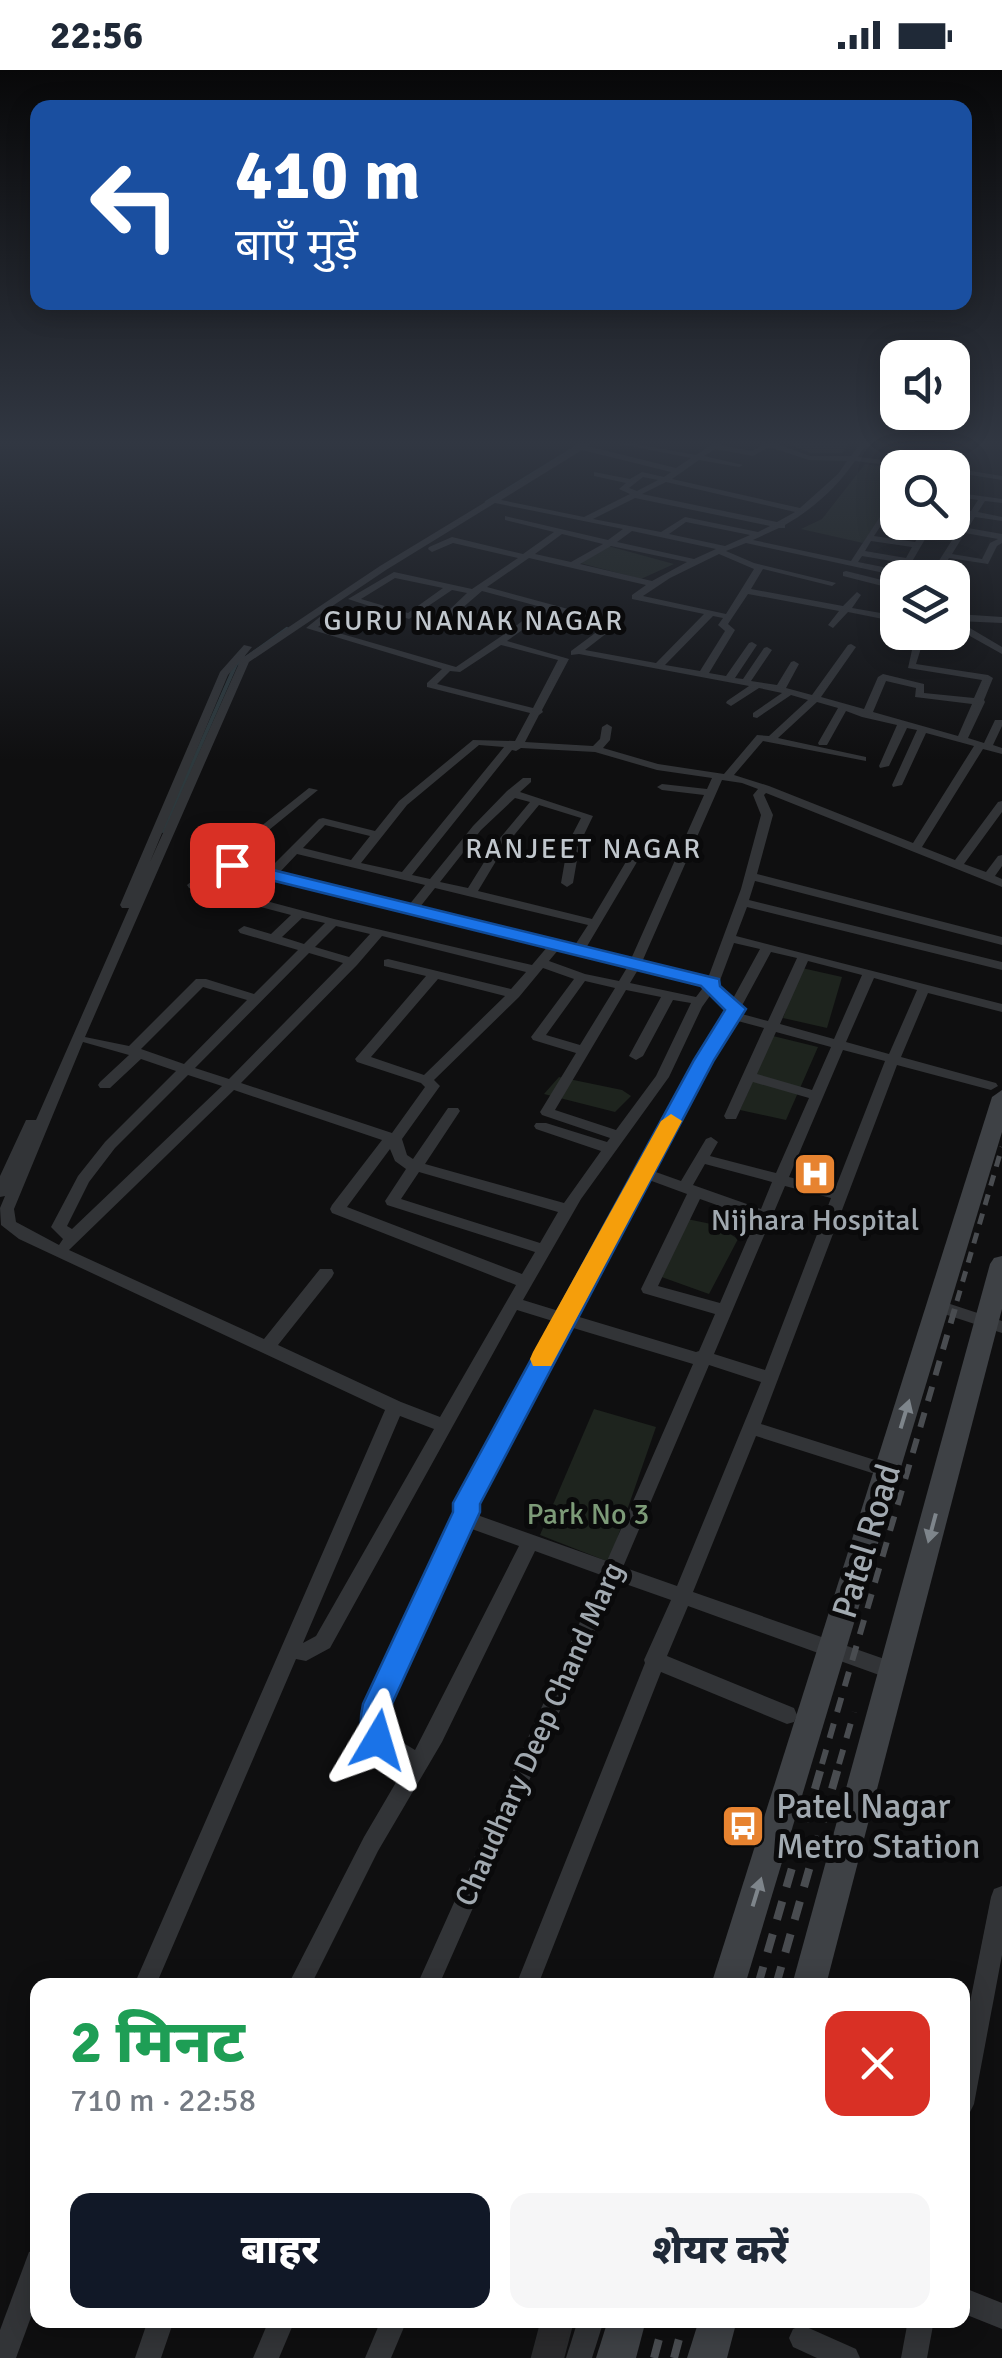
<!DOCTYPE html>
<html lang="hi">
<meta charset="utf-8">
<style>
:root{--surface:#fff;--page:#f6f6f7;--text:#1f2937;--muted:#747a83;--accent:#111827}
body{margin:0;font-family:Signika,"Noto Sans Devanagari",sans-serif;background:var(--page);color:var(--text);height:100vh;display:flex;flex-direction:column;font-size:38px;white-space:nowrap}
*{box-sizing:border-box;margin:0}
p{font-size:32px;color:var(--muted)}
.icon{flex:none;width:55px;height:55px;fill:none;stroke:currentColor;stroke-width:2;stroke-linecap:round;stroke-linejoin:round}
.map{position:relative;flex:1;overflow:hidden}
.details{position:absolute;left:30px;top:1908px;width:940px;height:350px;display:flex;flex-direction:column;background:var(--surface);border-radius:20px;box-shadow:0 5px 25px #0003}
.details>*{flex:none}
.hud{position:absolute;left:30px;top:30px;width:942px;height:210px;border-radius:20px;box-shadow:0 5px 25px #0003;background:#1a4fa0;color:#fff;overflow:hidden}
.fabs{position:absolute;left:880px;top:270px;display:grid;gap:20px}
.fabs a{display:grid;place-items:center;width:90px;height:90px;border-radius:20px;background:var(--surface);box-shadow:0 5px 25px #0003;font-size:50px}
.pin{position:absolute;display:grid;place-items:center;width:85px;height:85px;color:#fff;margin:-42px;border-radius:20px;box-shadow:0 5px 15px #0006}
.me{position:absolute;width:110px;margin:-55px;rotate:7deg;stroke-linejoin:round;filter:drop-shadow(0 0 8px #0008)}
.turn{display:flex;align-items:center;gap:35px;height:210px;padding:0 40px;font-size:45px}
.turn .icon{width:130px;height:130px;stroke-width:2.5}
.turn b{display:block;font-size:70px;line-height:85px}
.round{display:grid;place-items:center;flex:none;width:105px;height:105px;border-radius:20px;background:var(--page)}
.head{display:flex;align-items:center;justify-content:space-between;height:170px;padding:0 40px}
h1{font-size:60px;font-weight:800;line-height:75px;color:#1e9e55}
.action{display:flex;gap:20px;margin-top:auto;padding:20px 40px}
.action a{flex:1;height:115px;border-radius:20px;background:var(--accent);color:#fff;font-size:40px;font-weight:800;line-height:115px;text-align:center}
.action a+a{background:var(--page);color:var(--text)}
.status{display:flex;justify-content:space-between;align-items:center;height:70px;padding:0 50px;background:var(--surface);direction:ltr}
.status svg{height:28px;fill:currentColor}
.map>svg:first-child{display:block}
</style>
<div class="status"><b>22:56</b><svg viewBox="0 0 49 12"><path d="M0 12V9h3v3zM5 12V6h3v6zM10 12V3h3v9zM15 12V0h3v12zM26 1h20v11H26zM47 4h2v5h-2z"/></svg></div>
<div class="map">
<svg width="1002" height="2288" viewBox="0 0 1002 2288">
<rect width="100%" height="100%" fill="#0f0f10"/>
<!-- green -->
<g fill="#1e241e">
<path d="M865 394 897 399 895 424 863 473 801 459 822 449Z"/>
<path d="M608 476 674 494 641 509 580 493Z"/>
<path d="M802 898 842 907 827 958 783 948Z"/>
<path d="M773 966 818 977 786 1050 740 1040Z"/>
<path d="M559 1007 622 1020 631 1026 615 1042 544 1024Z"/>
<path d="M687 1149 716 1155 738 1169 709 1224 656 1205Z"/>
<path d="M594 1339 656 1357 609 1492 540 1465Z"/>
</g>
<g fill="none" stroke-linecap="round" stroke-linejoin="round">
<!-- stream-far1 -->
<g stroke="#2d393d" stroke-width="2.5">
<path d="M486 432 585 371"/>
<path d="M242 590 287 558"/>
</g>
<!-- stream -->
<path stroke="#2d393d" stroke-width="4" d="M163 761 236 594 245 588"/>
</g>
<!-- building -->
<g fill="#2a2a2c" stroke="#292a2c" stroke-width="2.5">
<path d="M808 371H849L841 382H811L795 375Z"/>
<path d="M542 2250H573L563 2288H532Z"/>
</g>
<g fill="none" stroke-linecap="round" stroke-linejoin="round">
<!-- minor -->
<g fill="#323437" fill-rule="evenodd">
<path d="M586 371H595L587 376 676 398 691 388 605 371H619L696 385 717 371H724L720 375 752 381 762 375 755 371 772 372 810 386H851L862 371H868L858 387 936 396 913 398 855 391C836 418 813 439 785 455V458H779L753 470 851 491 898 419V428L883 452 923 458 927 452H935L906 502 927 508H907L746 473 726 481 754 493 836 513 832 516 763 499 751 519 843 536 857 522 861 525 852 538 898 546V552L848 542 833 558 828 555 839 541 748 524 728 554 735 560 709 603 726 606 749 573 752 572 757 575 735 608 743 609 764 578 767 577 772 580 751 611 777 615 791 592 794 591 799 594 786 618 812 625 848 575 851 574 856 577 821 627 864 639 878 607 883 604 924 614V623L974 628 982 610 908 598 916 562H926L916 594 988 605 993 608 984 630 985 632 968 668 984 673 995 650H1002V656L993 675 1002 678V684L983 679 922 777 955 790 998 732 1002 731V742L964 794 986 802 998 786 1002 785V796L995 806 1002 809V817L766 723 764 725 773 745 757 804 1002 867V875L755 811 749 830 1002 892V900L747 837 736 866 1002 934V942L928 923 901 987 996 1013 998 1016 991 1020 897 995 761 1354 878 1391 881 1396 878 1401 872 1403 756 1366 693 1522 893 1592 900 1595 903 1601 900 1607 893 1610 688 1536 667 1586 794 1638 797 1645 794 1652 787 1654 661 1602 538 1915H516L645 1593 644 1590 671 1530 617 1511 439 1915H417L601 1505 535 1481 442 1672 378 1781 311 1915H288L364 1767 405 1697 371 1676 364 1653 368 1634 460 1439 458 1433 556 1252 517 1240 330 1578 306 1591 296 1589 156 1915H134L385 1340 19 1169 1 1155 0 1138 5 1126 0 1127V1106L26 1050H36L129 838H122L120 835 220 602 244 575 252 577 244 587 380 496ZM769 377 809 390 847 391 838 404 800 438 672 409 699 390 739 397 743 395 704 386 715 379 753 386ZM582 380 671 402 664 407 642 402 630 409 594 402V406L626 413 619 419 630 424 584 447 501 430ZM643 407 658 410 637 421 629 418ZM666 412 795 442 777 452 642 424ZM635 428 770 456 758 462 685 447 661 462 593 449ZM495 433 623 459 608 470 505 446V450L554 462 523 484 452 467 429 477 428 479 432 482 453 473 518 488 472 519 394 502 348 529 409 549 452 520 467 523 444 545V549L503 565 456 597 318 557 327 550V546H321L306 558 442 599 427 613V617L530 643 515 671 473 670 399 731 375 761 323 748 319 749 268 800 231 791 318 720 309 718 187 815 189 818 291 845 271 864 244 856 238 860 240 863 298 880 254 924 206 909H196L129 976 85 967 249 592 386 500ZM686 452 750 465 725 476 669 464ZM880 457 921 463 915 472 874 466ZM632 461 716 479 694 489 617 472ZM562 464 603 474 571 492 535 484ZM871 471 912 477 906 488 865 481ZM611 476 687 492 652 511 580 494ZM719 484 754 499 726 544 643 526 670 508ZM862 486 903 493 898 500 858 492ZM529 488 646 515 632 525V529L704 544 656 593 585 580 616 556V552L487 517ZM395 508 443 518 408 543 361 529ZM482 521 541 537 509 561 453 546ZM550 540 606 555 571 581V585L579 584 749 616 727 631 726 633 731 636 759 618 782 623 753 643V647L757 648 791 625 808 630 769 666 757 665 724 704 658 694 603 678 610 670 612 657 607 654 602 657 600 669 593 676 525 672 539 645 543 642 542 640 569 589 507 571ZM713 546 723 548 718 555 725 561 700 601 665 595ZM501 575 558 590 533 638 437 614 450 601 460 602ZM240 591 150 792 228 605ZM886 611 916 618 915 627 972 634 958 666 873 642ZM817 632 838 638 818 673 819 675H827L846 641 862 647 897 655 879 696 880 698 889 696 907 658 917 660 892 715 893 717 902 715 926 663 974 676 913 773 769 716 734 705 763 671 866 691V687L778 668ZM479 675 504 677 402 802 361 793 407 735ZM521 678 595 682 657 700 712 708 707 719 662 714 657 717 662 720 704 725 631 889 586 878 637 792 635 790H627L592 849 478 821 505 776 539 735 581 748 568 773 561 813 567 817 573 813 580 773 593 746 520 722 531 712V708H523L507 721 473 756 430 809 412 805 512 680 516 681ZM722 710 742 713 758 719 753 725 761 745 741 819 708 908 642 892ZM515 728 530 732 496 773 468 818 440 812 481 760ZM325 755 370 766 351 790 303 778ZM297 784 425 815 409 835 279 803ZM224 796 548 876 532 895 334 849 202 814ZM435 818 588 855 575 875 420 837ZM302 848 325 853 304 874 282 867ZM336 856 370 864 349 887 315 877ZM382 866 526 902 511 919 388 889 384 890V896L426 906 355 989 357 992 421 1013 425 1017 392 1063 241 1013 357 895ZM734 873 760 879 562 1242 523 1230 581 1129 669 1007 702 937 719 913ZM559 879 628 896 619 911 585 904 549 891ZM771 882 797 888 768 951 738 943ZM309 883 343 893 229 1009 195 998ZM808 891 862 905 834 969 780 954ZM543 898 574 909 531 967 533 970 576 983 540 1042 542 1045 610 1068 607 1072 546 1053H536L534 1056 536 1059 601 1081 564 1133 425 1094 460 1041 458 1038H448L413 1089 407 1085 402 1069 440 1016 434 1010 519 927ZM639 898 705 915 696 927 630 913ZM874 908 917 920 889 984 846 972ZM438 909 505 926 424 1005 371 987ZM585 911 615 918 580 975 546 965ZM203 917 247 930 184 994 141 979ZM626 920 661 927 629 986 636 990 643 986 673 930 691 933 656 1006 616 1060 555 1040ZM734 950 764 958 724 1046 726 1049H736L753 1012 809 1028 776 1103 710 1086 718 1072 711 1067 706 1069 681 1111 653 1101ZM776 962 831 977 812 1020 757 1004ZM83 972 129 985 100 1012 98 1015 100 1018H110L141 989 176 1001 105 1072 78 1106 51 1157 63 1169 59 1175 16 1152 14 1139ZM843 980 885 991 835 1119 789 1107ZM188 1005 222 1016 72 1159 67 1156 89 1112 115 1078ZM234 1020 382 1070 332 1135 330 1139 332 1143 516 1215 440 1347 401 1332 278 1275 332 1207 334 1203 332 1199H320L264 1269 69 1180ZM390 1079 395 1091 406 1099 385 1131 387 1135 535 1182 522 1204 347 1137ZM705 1094 772 1112 761 1139 693 1115ZM419 1102 558 1142 540 1173 401 1129ZM649 1110 687 1124 641 1219 643 1223 715 1244 699 1281 696 1282 576 1246ZM785 1116 831 1128 765 1300 714 1284ZM700 1129 756 1149 720 1233 658 1216ZM570 1257 693 1294 607 1491 480 1446 476 1433ZM709 1295 761 1312 677 1516 623 1497ZM400 1346 434 1359 316 1566 303 1573ZM469 1458 519 1476 415 1680 387 1663 384 1653 388 1634Z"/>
<path d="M952 398 1002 406V410L952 402Z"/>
<path d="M952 422 1002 429V433L985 431 978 442 1002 447V451L975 447 968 458 1002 464V473L997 476 988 494 949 488 937 508H928L968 445 952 443V438L971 441 978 430 952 426ZM965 463 998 469 990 473 982 489 952 484Z"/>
<path d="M846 501 898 514V520L843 506V502Z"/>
<path d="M958 507 962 510 957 532 952 535 955 508Z"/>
<path d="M957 544 1002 547V553L958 551 1002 577V584L952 556V547Z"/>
<path d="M938 1230 1002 1251V1263L932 1240 930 1236 932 1232Z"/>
<path d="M1002 1816V1885L974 2034 970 2042 962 2046V1972L991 1827 994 1819Z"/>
<path d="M38 2179V2228L16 2288H0V2260L29 2182Z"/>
<path d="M962 2217 1002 2233V2259L962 2243Z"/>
<path d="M148 2250H174L161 2288H135Z"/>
<path d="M269 2250H295L279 2288H253Z"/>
<path d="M381 2250H407L391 2288H365Z"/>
<path d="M578 2250H604L592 2288H566Z"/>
<path d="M908 2250H934L927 2288H901Z"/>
<path d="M802 2255 856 2279 860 2288H817L793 2277 789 2268 793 2259Z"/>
</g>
<!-- secondary -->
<g fill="#3e4145" fill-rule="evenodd">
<path d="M1002 1020V1062L745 1915H711L992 1027Z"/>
<path d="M1002 1186V1239L826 1915H792L990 1194 994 1188Z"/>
<path d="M608 2250H646L636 2288H596Z"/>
<path d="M699 2250H737L727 2288H687Z"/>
</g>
<!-- rail-far2 -->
<path stroke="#494c50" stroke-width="5" stroke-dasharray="11 9" stroke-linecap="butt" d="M957 1231 1002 1077"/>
<!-- rail-far1 -->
<g stroke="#494c50" stroke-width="6" stroke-dasharray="15 12" stroke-linecap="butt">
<path d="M822 1694 958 1228"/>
<path d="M839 1694 854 1642"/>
</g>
<!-- rail -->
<g stroke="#494c50" stroke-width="8" stroke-dasharray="19 15" stroke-linecap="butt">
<path d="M758 1915 823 1691"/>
<path d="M776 1915 840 1691"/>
<path d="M654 2288 664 2250"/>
<path d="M674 2288 684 2250"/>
</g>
</g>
<!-- one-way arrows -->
<defs><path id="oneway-solid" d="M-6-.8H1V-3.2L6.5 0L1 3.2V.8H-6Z" transform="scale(2.5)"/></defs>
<g fill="#7e858b">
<use href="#oneway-solid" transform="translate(905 1344) rotate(-73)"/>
<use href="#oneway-solid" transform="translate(932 1458) rotate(105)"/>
<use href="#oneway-solid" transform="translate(757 1822) rotate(-73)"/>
</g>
<!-- sky -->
<linearGradient id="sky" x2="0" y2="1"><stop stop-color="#080809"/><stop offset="0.54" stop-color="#313742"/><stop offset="1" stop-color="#313742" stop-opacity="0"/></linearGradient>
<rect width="1002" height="691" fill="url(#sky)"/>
<!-- route -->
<path fill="#1a73e8" stroke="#114b97" stroke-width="2.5" d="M232 790 719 909 720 916 746 939 714 990 480 1434V1442L392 1634C389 1650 395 1666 389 1680L378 1684 367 1680C360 1663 359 1652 363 1634L453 1442V1433L694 990 725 940 701 916 226 799V792Z"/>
<!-- slow -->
<path fill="#f59e0b" d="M671 1044 682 1051 551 1296H533L530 1289 533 1282 661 1051Z"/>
<!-- icons -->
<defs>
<g id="hospital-square" transform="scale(2.25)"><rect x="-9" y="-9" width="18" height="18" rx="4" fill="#e78330" stroke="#0a0a0b"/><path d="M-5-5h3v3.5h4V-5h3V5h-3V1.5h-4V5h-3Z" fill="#fff"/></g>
<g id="bus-square" transform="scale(2.25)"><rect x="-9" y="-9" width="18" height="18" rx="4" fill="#e78330" stroke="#0a0a0b"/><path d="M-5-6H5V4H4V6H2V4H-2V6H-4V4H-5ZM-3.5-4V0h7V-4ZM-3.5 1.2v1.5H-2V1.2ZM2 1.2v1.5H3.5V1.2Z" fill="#fff"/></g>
</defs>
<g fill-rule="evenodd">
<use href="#hospital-square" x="815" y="1104"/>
<use href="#bus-square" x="743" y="1756"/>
</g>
<g text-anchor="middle" stroke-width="10" stroke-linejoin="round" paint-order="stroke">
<!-- far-neighbourhood labels -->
<g font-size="28" letter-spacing="2.5" fill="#c1c7cd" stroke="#0a0a0b">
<text x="474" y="560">GURU NANAK NAGAR</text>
<text x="584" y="788">RANJEET NAGAR</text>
</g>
<!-- poi labels -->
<g font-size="30" fill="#a1a9b0" stroke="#0a0a0b">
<text x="815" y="1160">Nijhara Hospital</text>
</g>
<!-- park labels -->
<g font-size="30" fill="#7d9b78" stroke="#0a0a0b">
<text x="588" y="1454">Park No 3</text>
</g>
<!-- street labels -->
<g font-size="30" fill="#a1a9b0" stroke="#0a0a0b">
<text transform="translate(539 1664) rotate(-66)" y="10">Chaudhary Deep Chand Marg</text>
</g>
<!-- near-street labels -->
<g font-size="35" fill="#a1a9b0" stroke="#0a0a0b">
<text transform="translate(866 1471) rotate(-73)" y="12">Patel Road</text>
</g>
<!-- near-poi labels -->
<g font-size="35" fill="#a1a9b0" stroke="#0a0a0b" text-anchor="start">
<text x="776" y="1748">Patel Nagar<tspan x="776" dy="40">Metro Station</tspan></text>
</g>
</g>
</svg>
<div class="fabs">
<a><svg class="icon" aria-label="sound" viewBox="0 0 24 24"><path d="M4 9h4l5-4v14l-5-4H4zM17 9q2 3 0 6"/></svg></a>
<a><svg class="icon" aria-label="search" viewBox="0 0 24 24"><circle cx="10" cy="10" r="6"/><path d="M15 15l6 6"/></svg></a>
<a><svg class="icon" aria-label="layers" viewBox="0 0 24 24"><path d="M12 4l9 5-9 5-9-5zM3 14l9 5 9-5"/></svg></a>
</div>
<div class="pin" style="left:232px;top:795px;background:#d93025"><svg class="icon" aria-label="arrive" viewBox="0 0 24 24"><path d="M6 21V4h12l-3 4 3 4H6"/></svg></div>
<svg class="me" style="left:378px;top:1670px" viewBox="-20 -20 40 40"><path d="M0-17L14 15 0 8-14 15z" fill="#1a73e8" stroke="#fff" stroke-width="4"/></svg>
<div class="hud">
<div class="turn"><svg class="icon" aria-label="left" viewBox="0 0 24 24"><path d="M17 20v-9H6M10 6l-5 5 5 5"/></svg><div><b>410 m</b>बाएँ मुड़ें</div></div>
</div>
<section class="details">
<div class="head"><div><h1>2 मिनट</h1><p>710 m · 22:58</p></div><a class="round" style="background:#d93025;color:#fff"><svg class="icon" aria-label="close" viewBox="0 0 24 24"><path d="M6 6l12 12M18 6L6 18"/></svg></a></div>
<div class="action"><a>बाहर</a><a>शेयर करें</a></div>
</section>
</div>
